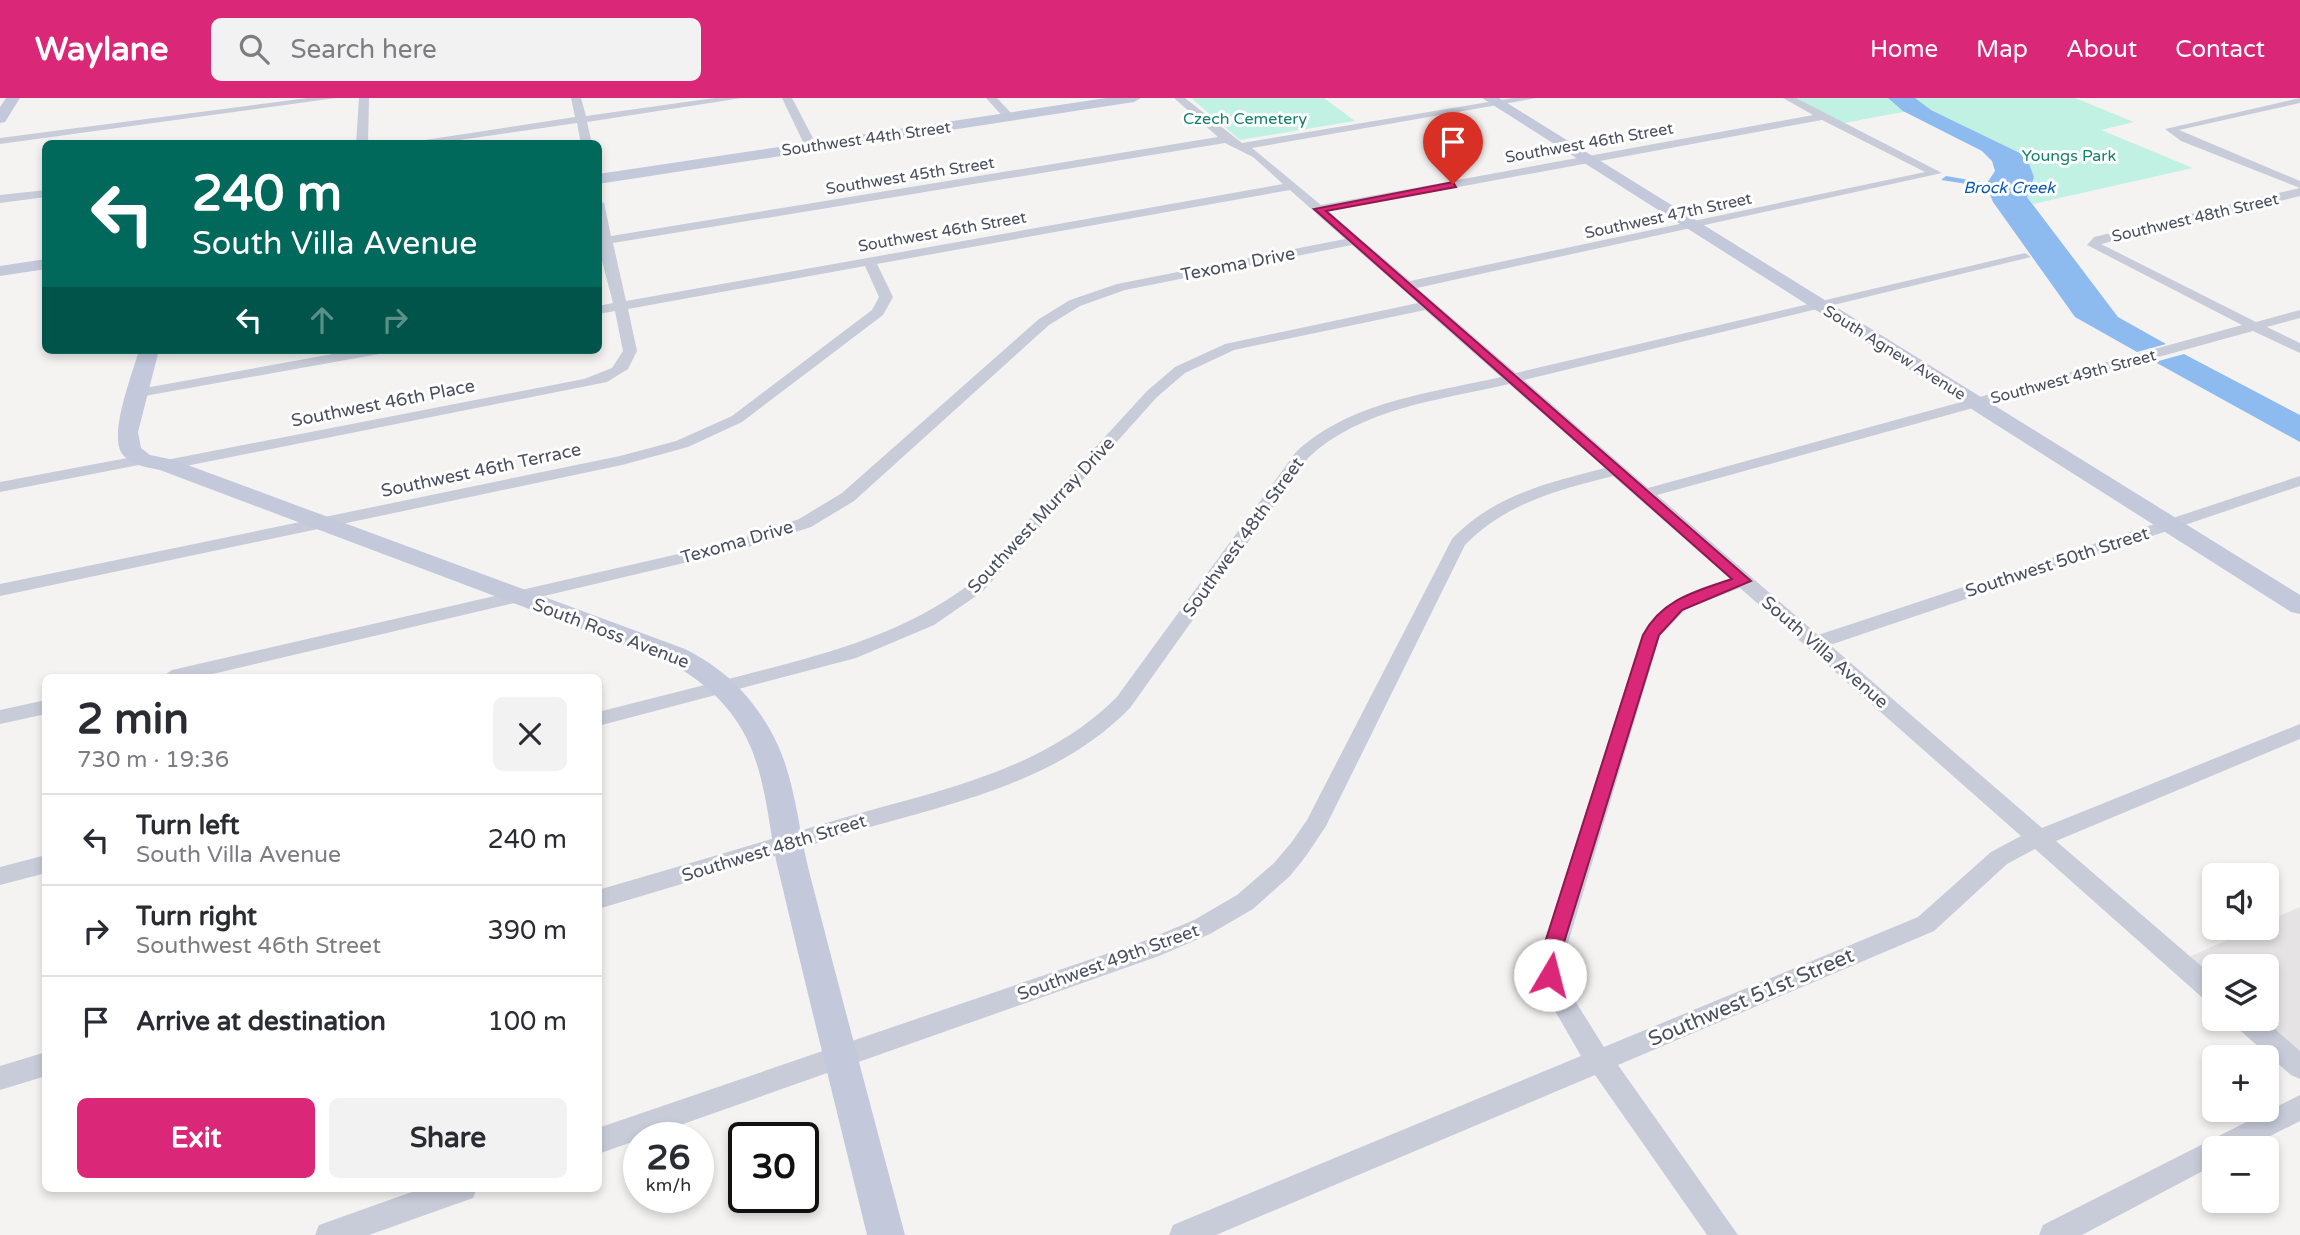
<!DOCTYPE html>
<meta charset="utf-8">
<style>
:root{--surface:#fff;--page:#f2f2f3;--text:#2b2b33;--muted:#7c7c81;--line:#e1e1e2;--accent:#db2777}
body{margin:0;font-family:"Varela Round",sans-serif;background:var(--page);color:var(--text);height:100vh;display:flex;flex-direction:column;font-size:26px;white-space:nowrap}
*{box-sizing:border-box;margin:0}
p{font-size:23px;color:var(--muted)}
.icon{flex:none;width:38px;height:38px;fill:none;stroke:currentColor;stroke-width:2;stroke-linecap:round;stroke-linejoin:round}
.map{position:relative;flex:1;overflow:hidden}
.details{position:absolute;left:42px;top:576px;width:560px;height:518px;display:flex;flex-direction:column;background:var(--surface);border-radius:10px;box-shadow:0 4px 10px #0003}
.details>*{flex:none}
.hud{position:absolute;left:42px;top:42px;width:560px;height:214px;border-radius:10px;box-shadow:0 4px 10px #0003;background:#00695c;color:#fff;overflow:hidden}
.controls{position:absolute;left:2202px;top:765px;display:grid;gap:14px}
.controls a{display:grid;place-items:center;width:77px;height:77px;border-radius:10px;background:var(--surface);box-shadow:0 4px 10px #0003;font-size:35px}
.speed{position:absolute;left:623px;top:1024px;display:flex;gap:14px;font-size:35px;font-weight:700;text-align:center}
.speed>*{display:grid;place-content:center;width:91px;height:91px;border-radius:50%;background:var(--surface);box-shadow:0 4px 10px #0003;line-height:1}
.speed small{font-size:18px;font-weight:400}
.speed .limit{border:4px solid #111;border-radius:10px;background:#fff;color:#111}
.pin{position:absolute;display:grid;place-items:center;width:60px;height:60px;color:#fff;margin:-72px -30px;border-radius:50% 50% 50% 0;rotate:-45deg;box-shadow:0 0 7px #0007}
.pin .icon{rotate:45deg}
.me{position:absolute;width:77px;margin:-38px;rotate:8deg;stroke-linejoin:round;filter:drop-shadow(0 0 5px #0008)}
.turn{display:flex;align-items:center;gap:24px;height:147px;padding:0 35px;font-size:32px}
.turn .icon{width:91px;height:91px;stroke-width:2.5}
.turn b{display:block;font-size:49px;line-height:60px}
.lanes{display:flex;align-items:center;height:66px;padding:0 35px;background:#0003;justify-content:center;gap:35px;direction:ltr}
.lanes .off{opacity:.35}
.round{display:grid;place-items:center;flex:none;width:74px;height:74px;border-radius:10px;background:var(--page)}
.overview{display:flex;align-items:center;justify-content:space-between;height:119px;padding:0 35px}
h1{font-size:42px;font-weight:700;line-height:52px}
.button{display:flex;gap:14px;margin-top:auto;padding:14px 35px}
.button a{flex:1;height:80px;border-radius:10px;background:var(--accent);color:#fff;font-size:28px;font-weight:700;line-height:80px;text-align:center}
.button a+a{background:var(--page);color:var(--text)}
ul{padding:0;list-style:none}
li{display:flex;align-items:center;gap:21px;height:91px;padding:0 35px;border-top:2px solid var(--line)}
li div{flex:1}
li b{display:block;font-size:26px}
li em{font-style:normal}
header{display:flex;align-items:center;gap:42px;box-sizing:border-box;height:98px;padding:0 35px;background:var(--accent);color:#fff}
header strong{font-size:33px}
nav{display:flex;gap:38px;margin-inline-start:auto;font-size:24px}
.search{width:490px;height:63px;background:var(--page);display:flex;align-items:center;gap:18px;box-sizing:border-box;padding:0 24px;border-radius:10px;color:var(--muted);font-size:26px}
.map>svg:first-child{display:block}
</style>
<header>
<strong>Waylane</strong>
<div class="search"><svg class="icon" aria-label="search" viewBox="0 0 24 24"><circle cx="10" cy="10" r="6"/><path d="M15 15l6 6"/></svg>Search here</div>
<nav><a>Home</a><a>Map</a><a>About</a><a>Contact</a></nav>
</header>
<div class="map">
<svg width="2300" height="1137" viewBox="0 0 2300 1137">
<rect width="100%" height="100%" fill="#f4f3f2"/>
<!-- education -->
<path fill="#e5e3e4" d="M2300 809V955L2260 921 2266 920V868H2214V881L2189 859 2254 830H2266V824Z"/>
<!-- green -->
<g fill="#c1f1e3">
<path d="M1191 0H1324L1355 23 1240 42Z"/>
<path d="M1794 0H2075L2134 24 2101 32 2193 70 2033 106 2027 99 2026 58 1931 12 1903 14 1844 25Z"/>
</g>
<!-- water -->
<g fill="#8dbbef">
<path d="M1888 0H1915L1931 12 2026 58 2034 79 2027 99 2118 219 2166 246 2137 254 2075 219 1993 104 1987 89 1941 82 1946 78 1987 85 1995 73 1992 63 1982 53 1903 13Z"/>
<path d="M2184 256 2300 317V344L2155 264Z"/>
</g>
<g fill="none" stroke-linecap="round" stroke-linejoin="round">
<!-- street -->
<g fill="#c8ccd9" fill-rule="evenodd">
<path d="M307 0H336L0 46V40Z"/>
<path d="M359 0H369L368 46H356Z"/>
<path d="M571 0H581L586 18 714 0H742L587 24 592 46H581L577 25 432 46H399L575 19Z"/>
<path d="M782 0H792L817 48 815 50 805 48Z"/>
<path d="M986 0H997L1013 17V21H1005Z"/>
<path d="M1174 0H1185L1242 45 1513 0H1537L1252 50 1321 107 1813 17 1783 0H1796L1942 75 1417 190 1516 275 2025 155 2031 159 1524 282 1648 390 2242 227 2087 147 2094 139 2300 90 2181 43 2165 31 2300 0V5L2179 32 2300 83V98L2101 146 2256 224 2300 212V220L2267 229 2300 245V255L2253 233 1657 397 1818 537 2300 378V388L1830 547 2042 730 2300 626V641L2056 743 2214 879V905L2205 902 2035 751 2007 766 1934 833 1618 967 1738 1137H1707L1595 977 1216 1137H1169L1173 1127 1581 958 1543 892 1538 865 1642 537C1662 503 1693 491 1730 481L1613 378C1558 392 1506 405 1465 447L1326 728 1306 758 1290 778 1253 811 1210 836 1159 858 598 1056V1030L1144 843 1194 822 1237 797 1274 765 1291 745 1307 722 1452 441C1494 397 1547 385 1605 370L1509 286C1440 302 1361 310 1308 360L1130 610C1056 686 951 705 853 734 768 760 683 786 598 811V792C680 768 761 744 843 720 940 692 1042 673 1116 600L1296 354C1351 303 1431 295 1501 279L1425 212 1234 252 1185 275 1157 299 982 494 934 527 856 560 598 628V614C647 602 695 589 744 577 825 556 902 537 970 486L1147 293 1175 269 1225 246 1418 205 1352 147 1125 192 1080 208 1049 227 854 403 811 429 739 452 200 579H162L172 572 735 443 799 421 842 395 1039 221 1070 202 1117 186 1345 141 1290 92 877 166 893 199 883 217 742 324 688 349 622 367 0 498V486L620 358 676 343 732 318 872 212 879 199 865 168 628 211 637 253 628 271 607 284 166 372 158 367 166 362 584 281 612 270 623 253 615 213 598 216V208L613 205 598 148V102L604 105 611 138 1218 39ZM1822 22 1925 74 1410 183 1328 113ZM1225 45 1253 59 1283 86 626 203 613 145ZM1740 490 2021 738 1991 754 1918 819 1604 949 1567 890 1562 865 1660 538 1686 511Z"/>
<path d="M46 92V99L0 105V97Z"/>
<path d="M355 252H386L379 256 139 299 132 295 139 291Z"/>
<path d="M143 357 149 359V365L0 394V384Z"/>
<path d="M46 602V616L0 626V612Z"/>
<path d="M46 757V775L0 787V769Z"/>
<path d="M2232 920H2262L2300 953V981L2291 977 2235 928Z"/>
<path d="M46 954V978L0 992V968Z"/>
<path d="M2300 997V1023L2247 1050H2214V1067L2082 1137H2039L2043 1127Z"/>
<path d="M423 1090H477L473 1100 369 1137H315L319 1127Z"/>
</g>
<!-- secondary -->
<g fill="#c4c8db" fill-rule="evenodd">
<path d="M6 0H20L5 24 0 25V9Z"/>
<path d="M1106 0H1141L1134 4 598 86V76Z"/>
<path d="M1482 0H1499L2300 497V516L2291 514Z"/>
<path d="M46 161V171L0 178V168Z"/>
<path d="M139 252H159L138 334 141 350 150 357 174 362 685 551C725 571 753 599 774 639 796 682 798 731 810 777 841 897 873 1017 905 1137H867C838 1018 808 898 780 779 768 733 768 683 746 639 729 605 700 581 667 563L160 372C147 369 134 368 124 358 106 341 133 275 139 252Z"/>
</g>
</g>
<!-- route -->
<path fill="#db2777" stroke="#8e194d" stroke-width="2" d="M1453 84 1456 89 1326 113 1751 483 1682 512 1659 537 1561 854 1557 884 1550 886 1543 884 1540 877 1542 854 1643 537C1662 501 1697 493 1732 481L1314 111Z"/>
<g text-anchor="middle" stroke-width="6" stroke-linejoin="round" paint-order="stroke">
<!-- far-park labels -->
<g font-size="16" fill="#15806d" stroke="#fff">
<text x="1245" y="26">Czech Cemetery</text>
<text x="2069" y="63">Youngs Park</text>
</g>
<!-- far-street labels -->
<g font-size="16" fill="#494e60" stroke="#fff">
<text transform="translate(866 40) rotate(-8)" y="6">Southwest 44th Street</text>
<text transform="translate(1589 44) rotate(-10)" y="6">Southwest 46th Street</text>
<text transform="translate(910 77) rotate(-9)" y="6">Southwest 45th Street</text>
<text transform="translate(1668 117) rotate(-12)" y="6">Southwest 47th Street</text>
<text transform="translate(2195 119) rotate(-13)" y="6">Southwest 48th Street</text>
<text transform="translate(942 133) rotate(-10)" y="6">Southwest 46th Street</text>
<text transform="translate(1895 254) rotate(32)" y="6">South Agnew Avenue</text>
<text transform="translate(2073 278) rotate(-15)" y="6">Southwest 49th Street</text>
</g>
<!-- far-water labels -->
<g font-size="16" font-style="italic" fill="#0859b4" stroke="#fff">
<text x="2009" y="95">Brock Creek</text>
</g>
<!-- street labels -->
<g font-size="18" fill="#494e60" stroke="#fff">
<text transform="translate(1238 166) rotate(-11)" y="6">Texoma Drive</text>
<text transform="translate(383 305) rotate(-11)" y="6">Southwest 46th Place</text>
<text transform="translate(481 372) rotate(-12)" y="6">Southwest 46th Terrace</text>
<text transform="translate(1041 417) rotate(-47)" y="6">Southwest Murray Drive</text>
<text transform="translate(1243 439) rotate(-54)" y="6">Southwest 48th Street</text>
<text transform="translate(737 444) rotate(-16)" y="6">Texoma Drive</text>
<text transform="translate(2057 464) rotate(-18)" y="6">Southwest 50th Street</text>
<text transform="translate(611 535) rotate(21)" y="6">South Ross Avenue</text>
<text transform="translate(1825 554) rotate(41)" y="6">South Villa Avenue</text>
<text transform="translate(774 750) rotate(-17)" y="6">Southwest 48th Street</text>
<text transform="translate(1108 864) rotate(-20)" y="6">Southwest 49th Street</text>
</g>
<!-- near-street labels -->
<g font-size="21" fill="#494e60" stroke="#fff">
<text transform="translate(1751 899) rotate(-23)" y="7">Southwest 51st Street</text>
</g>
</g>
</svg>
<div class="controls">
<a><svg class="icon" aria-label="sound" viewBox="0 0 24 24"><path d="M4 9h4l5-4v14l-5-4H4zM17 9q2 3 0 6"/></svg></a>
<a><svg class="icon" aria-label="layers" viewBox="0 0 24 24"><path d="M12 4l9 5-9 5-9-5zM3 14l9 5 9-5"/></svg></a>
<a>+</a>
<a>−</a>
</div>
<div class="speed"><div>26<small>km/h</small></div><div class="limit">30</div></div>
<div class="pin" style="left:1453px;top:86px;background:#d93025"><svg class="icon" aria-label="arrive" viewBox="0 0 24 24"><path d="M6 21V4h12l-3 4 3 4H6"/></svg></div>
<svg class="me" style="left:1550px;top:877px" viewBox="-20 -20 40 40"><circle r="19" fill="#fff"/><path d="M0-13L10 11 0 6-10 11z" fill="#db2777"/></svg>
<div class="hud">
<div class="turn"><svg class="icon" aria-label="left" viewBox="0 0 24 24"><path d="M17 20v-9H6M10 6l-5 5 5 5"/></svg><div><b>240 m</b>South Villa Avenue</div></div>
<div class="lanes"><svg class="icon" aria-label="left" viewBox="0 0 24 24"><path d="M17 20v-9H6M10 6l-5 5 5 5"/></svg><svg class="icon off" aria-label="ahead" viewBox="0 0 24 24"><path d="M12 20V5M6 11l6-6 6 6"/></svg><svg class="icon off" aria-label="right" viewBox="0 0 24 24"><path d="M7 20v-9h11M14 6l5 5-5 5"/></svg></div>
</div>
<section class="details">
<div class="overview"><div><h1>2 min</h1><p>730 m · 19:36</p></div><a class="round"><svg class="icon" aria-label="close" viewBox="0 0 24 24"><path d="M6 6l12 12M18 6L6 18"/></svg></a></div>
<ul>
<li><svg class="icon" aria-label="left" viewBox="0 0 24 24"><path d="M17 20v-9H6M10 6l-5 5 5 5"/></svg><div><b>Turn left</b><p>South Villa Avenue</p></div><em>240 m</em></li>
<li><svg class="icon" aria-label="right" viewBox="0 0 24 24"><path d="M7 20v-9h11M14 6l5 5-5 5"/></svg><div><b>Turn right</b><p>Southwest 46th Street</p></div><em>390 m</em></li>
<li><svg class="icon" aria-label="arrive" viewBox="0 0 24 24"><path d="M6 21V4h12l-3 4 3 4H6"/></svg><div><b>Arrive at destination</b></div><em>100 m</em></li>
</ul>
<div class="button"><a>Exit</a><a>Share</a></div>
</section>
</div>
